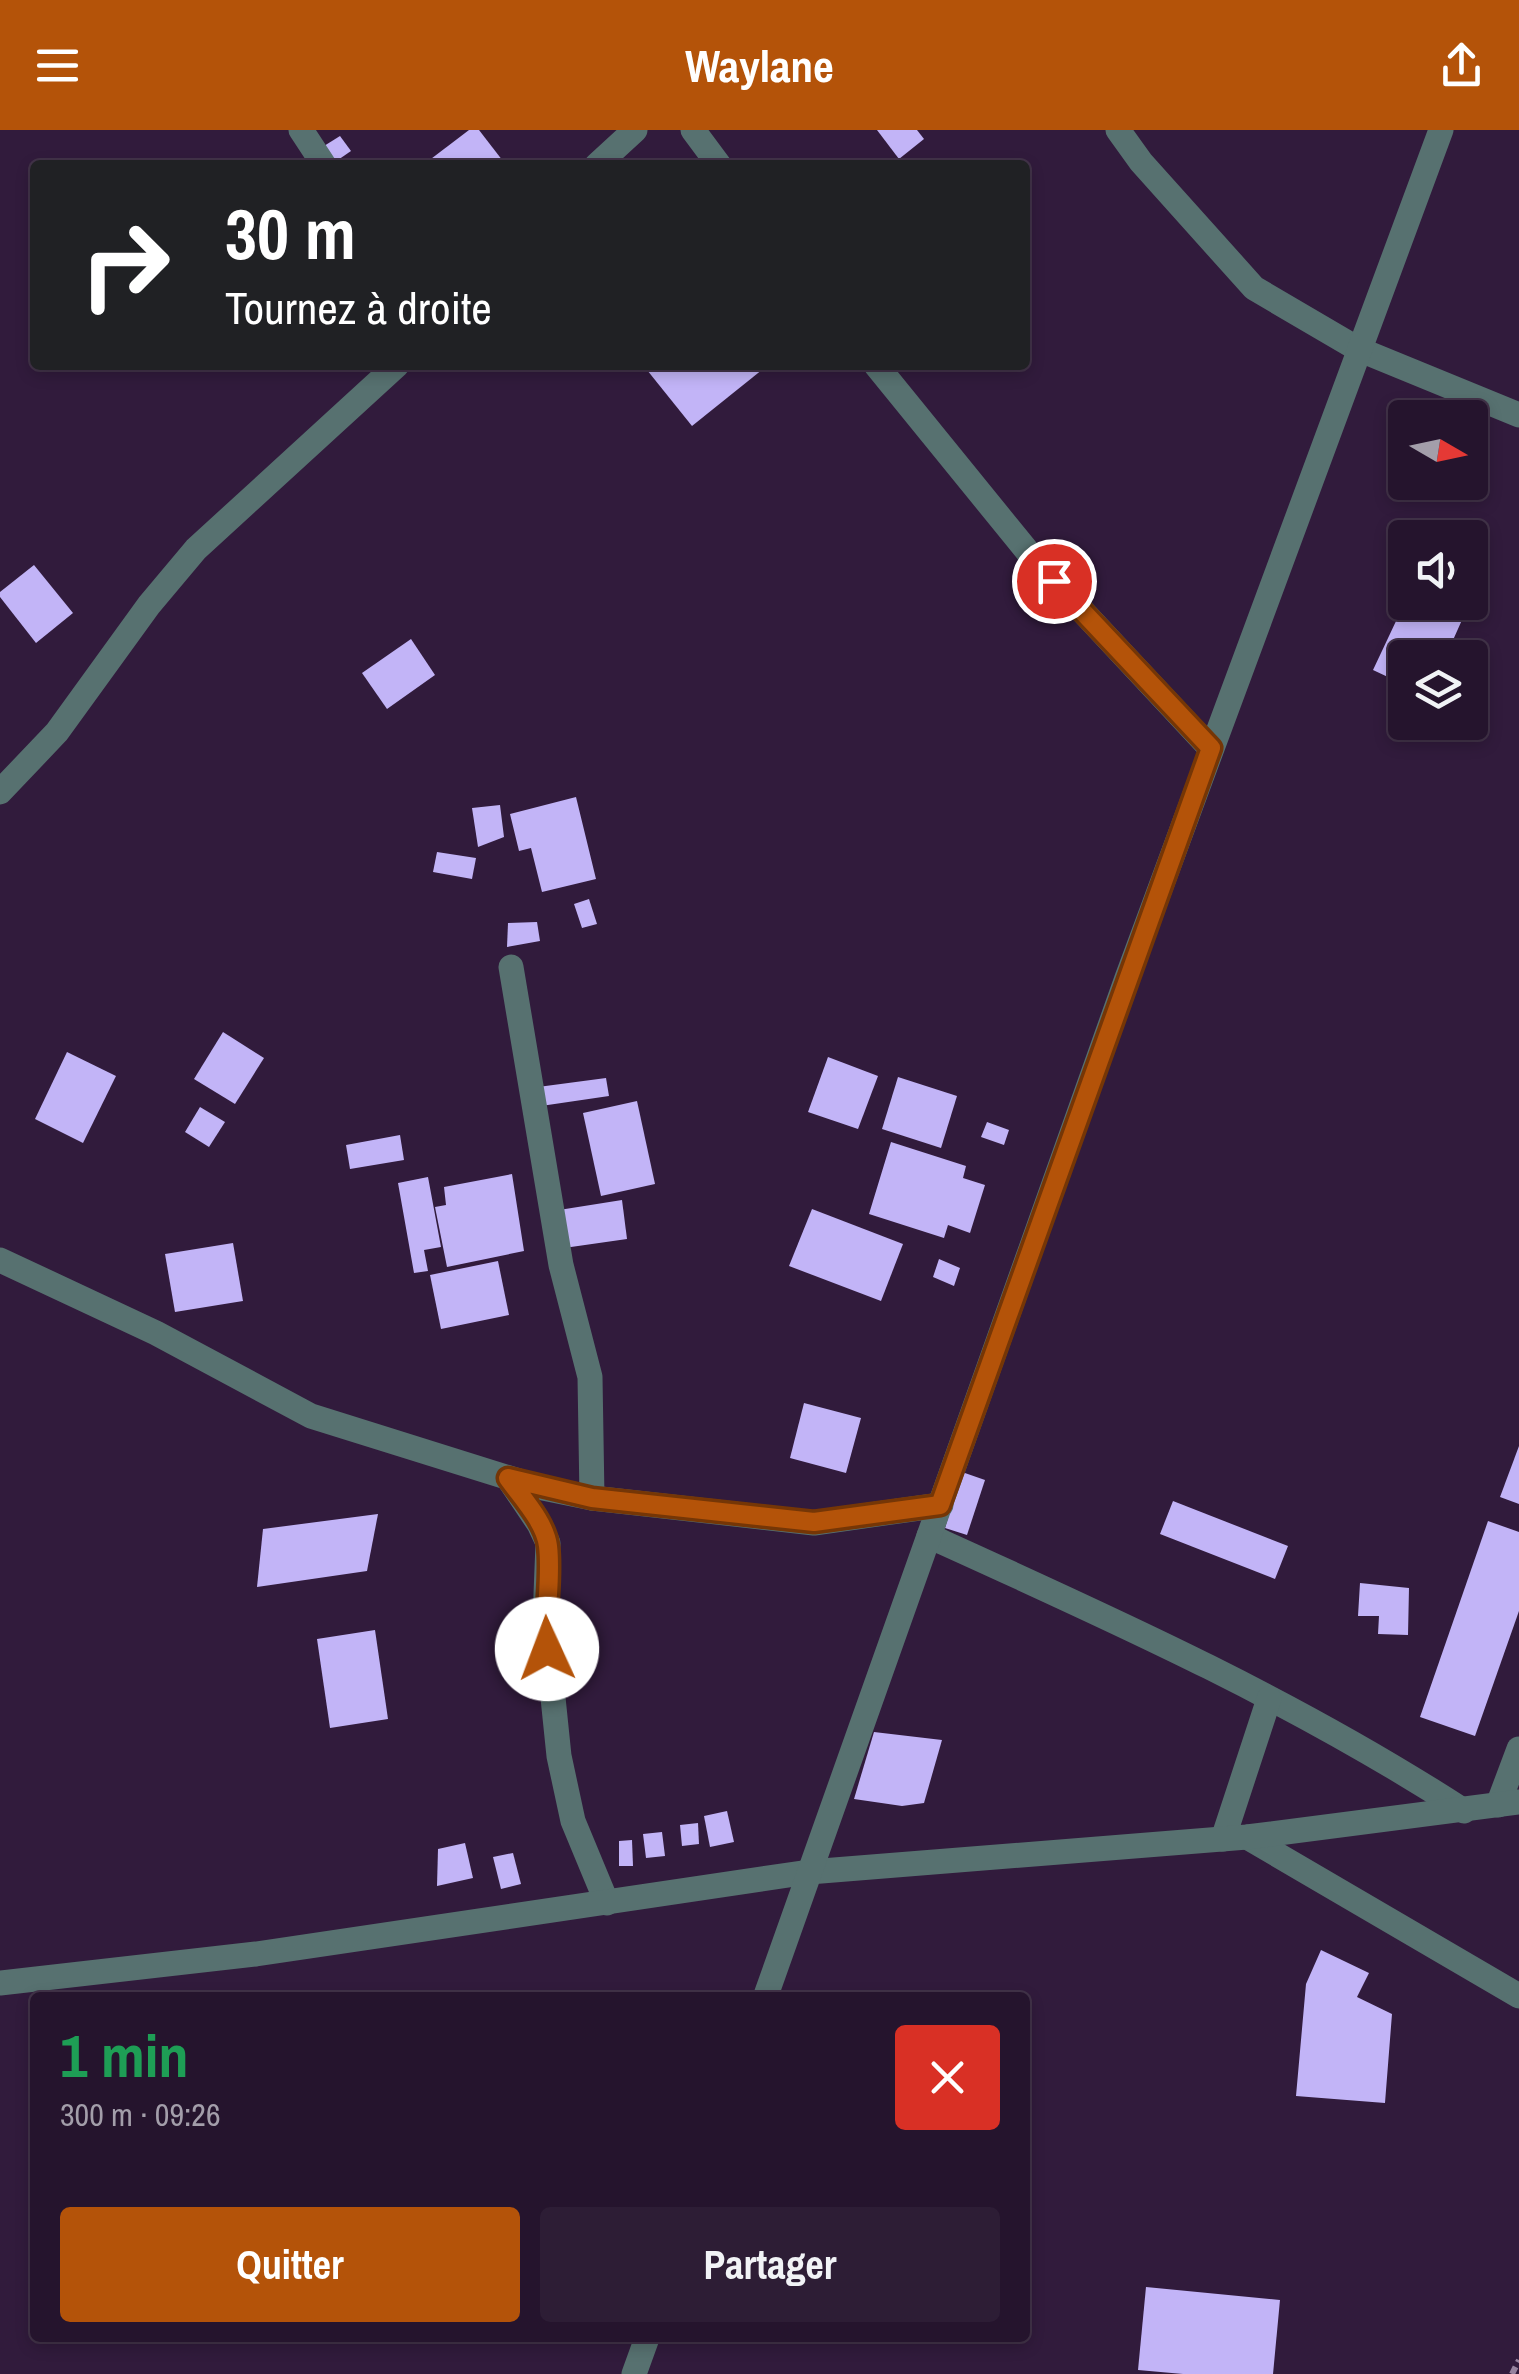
<!DOCTYPE html>
<html lang="fr">
<meta charset="utf-8">
<style>
:root{--surface:#25142d;--page:#2d1d35;--text:#f1f3f6;--muted:#a39eaa;--line:#423349;--accent:#b45309}
body{margin:0;font-family:"Archivo Narrow",sans-serif;background:var(--page);color:var(--text);height:100vh;display:flex;flex-direction:column;font-size:38px;white-space:nowrap}
*{box-sizing:border-box;margin:0}
p{font-size:32px;color:var(--muted)}
.icon{flex:none;width:55px;height:55px;fill:none;stroke:currentColor;stroke-width:2;stroke-linecap:round;stroke-linejoin:round}
.map{position:relative;flex:1;overflow:hidden}
.side{position:absolute;left:30px;top:1862px;width:1000px;height:350px;display:flex;flex-direction:column;background:var(--surface);border-radius:10px;box-shadow:0 5px 15px #0003,0 0 0 2px var(--line)}
.side>*{flex:none}
.hud{position:absolute;left:30px;top:30px;width:1000px;height:210px;border-radius:10px;box-shadow:0 5px 15px #0003,0 0 0 2px var(--line);background:#202124;color:#fff;overflow:hidden}
.needle{width:65px;rotate:99deg}
.tools{position:absolute;left:1388px;top:270px;display:grid;gap:20px}
.tools a{display:grid;place-items:center;width:100px;height:100px;border-radius:10px;background:var(--surface);box-shadow:0 5px 15px #0003,0 0 0 2px var(--line);font-size:50px}
.pin{position:absolute;display:grid;place-items:center;width:85px;height:85px;color:#fff;margin:-42px;border:5px solid #fff;border-radius:50%;box-shadow:0 2px 10px #0007}
.me{position:absolute;width:110px;margin:-55px;rotate:358deg;stroke-linejoin:round;filter:drop-shadow(0 0 8px #0008)}
.turn{display:flex;align-items:center;gap:35px;height:210px;padding:0 30px;font-size:45px}
.turn .icon{width:130px;height:130px;stroke-width:2.5}
.turn b{display:block;font-size:70px;line-height:85px}
.round{display:grid;place-items:center;flex:none;width:105px;height:105px;border-radius:10px;background:var(--page)}
.headline{display:flex;align-items:center;justify-content:space-between;height:170px;padding:0 30px}
h1{font-size:60px;font-weight:700;line-height:75px;color:#1e9e55}
.primary-button{display:flex;gap:20px;margin-top:auto;padding:20px 30px}
.primary-button a{flex:1;height:115px;border-radius:10px;background:var(--accent);color:#fff;font-size:40px;font-weight:700;line-height:115px;text-align:center}
.primary-button a+a{background:var(--page);color:var(--text)}
header{display:flex;justify-content:space-between;align-items:center;height:130px;padding:0 30px;background:var(--accent);color:#fff;font-size:45px;font-weight:700}
.map>svg:first-child{display:block}
</style>
<header><svg class="icon" aria-label="menu" viewBox="0 0 24 24"><path d="M4 6h16M4 12h16M4 18h16"/></svg>Waylane<svg class="icon" aria-label="share" viewBox="0 0 24 24"><path d="M12 15V3M7 8l5-5 5 5M5 13v7h14v-7"/></svg></header>
<div class="map">
<svg width="1519" height="2244" viewBox="0 0 1519 2244">
<rect width="100%" height="100%" fill="#311b3c"/>
<!-- building -->
<g fill="#c2b4f7">
<path d="M469 0H479L506 35H423Z"/>
<path d="M877 0H917L924 9 899 29Z"/>
<path d="M340 6 351 21 335 32 324 16Z"/>
<path d="M643 235H768L692 296Z"/>
<path d="M34 435 73 483 36 513 0 467V462Z"/>
<path d="M1405 472H1447L1466 481 1445 528H1405V555L1373 540Z"/>
<path d="M411 509 435 545 387 579 362 543Z"/>
<path d="M576 667 596 749 542 762 531 718 519 721 510 684Z"/>
<path d="M500 675 504 707 478 717 472 678Z"/>
<path d="M437 722 476 728 472 749 433 742Z"/>
<path d="M589 769 597 794 582 798 574 774Z"/>
<path d="M537 792 540 811 507 817 508 793Z"/>
<path d="M223 902 264 928 235 974 194 949Z"/>
<path d="M67 922 116 946 83 1013 35 989Z"/>
<path d="M828 927 878 946 858 999 808 982Z"/>
<path d="M898 947 957 966 941 1018 882 999Z"/>
<path d="M606 948 609 966 541 976 538 957Z"/>
<path d="M637 971 655 1054 601 1066 583 983Z"/>
<path d="M200 977 225 992 209 1017 185 1002Z"/>
<path d="M987 992 1009 1000 1004 1015 981 1007Z"/>
<path d="M400 1005 404 1030 350 1039 346 1015Z"/>
<path d="M891 1012 966 1036 963 1048 985 1055 970 1103 948 1095 944 1108 869 1084Z"/>
<path d="M512 1044 524 1121 447 1137 435 1077 446 1075 444 1057Z"/>
<path d="M428 1047 441 1117 424 1120 428 1141 414 1143 398 1053Z"/>
<path d="M622 1070 627 1109 564 1118 559 1080Z"/>
<path d="M812 1079 903 1114 881 1171 789 1136Z"/>
<path d="M233 1113 243 1171 175 1182 165 1124Z"/>
<path d="M939 1129 960 1138 954 1156 933 1147Z"/>
<path d="M498 1131 509 1185 441 1199 430 1145Z"/>
<path d="M804 1273 861 1288 846 1343 790 1328Z"/>
<path d="M1519 1316V1374L1500 1367Z"/>
<path d="M962 1342 985 1350 967 1405 945 1398Z"/>
<path d="M1173 1371 1288 1416 1275 1449 1160 1404Z"/>
<path d="M378 1384 367 1441 257 1457 263 1399Z"/>
<path d="M1488 1391 1519 1402V1481L1475 1606 1420 1587Z"/>
<path d="M1360 1453 1409 1458 1408 1505 1378 1504 1379 1486H1358Z"/>
<path d="M375 1500 388 1589 330 1598 317 1509Z"/>
<path d="M874 1602 942 1610 924 1673 902 1676 854 1669Z"/>
<path d="M727 1681 734 1712 710 1717 704 1686Z"/>
<path d="M698 1693 699 1714 682 1716 680 1695Z"/>
<path d="M662 1702 665 1726 646 1728 643 1704Z"/>
<path d="M632 1710 633 1736H619V1711Z"/>
<path d="M465 1713 473 1748 437 1756 438 1719Z"/>
<path d="M513 1723 521 1754 501 1759 493 1727Z"/>
<path d="M1321 1820 1369 1843 1357 1867 1392 1884 1385 1973 1296 1966 1306 1854Z"/>
<path d="M1146 2157 1280 2170 1273 2244H1183L1138 2240Z"/>
</g>
<g fill="none" stroke-linecap="round" stroke-linejoin="round">
<!-- path -->
<path stroke="#96839f" stroke-width="6" stroke-dasharray="8 5" stroke-linecap="butt" d="M1512 2244 1519 2230"/>
<!-- minor -->
<g stroke="#577170" stroke-width="25">
<path d="M301 0 324 35"/>
<path d="M693 0 719 35"/>
<path d="M1118 0 1141 32 1254 158 1358 219 1519 285"/>
<path d="M597 35 635 0"/>
<path d="M876 235 1032 427 1211 619"/>
<path d="M0 662 57 602 149 475 196 419 397 235"/>
<path d="M511 837 561 1135 590 1247 592 1368"/>
<path d="M0 1130 156 1203 311 1286 538 1357 592 1368 814 1393 941 1375"/>
<path d="M508 1348 539 1394 548 1413 545 1490 559 1626 573 1691 607 1773"/>
<path d="M929 1406C1112 1489 1295 1571 1464 1681"/>
<path d="M1498 1675 1519 1619"/>
<path d="M1247 1707 1519 1866"/>
<path d="M1223 1709 1269 1569"/>
<path d="M0 1853 256 1824 809 1742 1247 1707 1519 1672"/>
<path d="M765 1868 1127 848 1441 0"/>
<path d="M634 2244 647 2208"/>
</g>
</g>
<g fill="none" stroke-linecap="round" stroke-linejoin="round">
<!-- route casing -->
<g stroke="#753606" stroke-width="25">
<path id="route" d="M547 1519C544 1485 552 1449 548 1416 545 1392 522 1368 508 1348L592 1368 814 1392 940 1375 1211 618 1054 451"/>
</g>
<!-- route -->
<use href="#route" stroke="#b45309" stroke-width="18"/>
</g>
</svg>
<div class="tools">
<a><svg class="needle" viewBox="-14 -14 28 28"><path d="M0-13l5 13h-10z" fill="#e53935"/><path d="M0 13l5-13h-10z" fill="#a39eaa"/></svg></a>
<a><svg class="icon" aria-label="sound" viewBox="0 0 24 24"><path d="M4 9h4l5-4v14l-5-4H4zM17 9q2 3 0 6"/></svg></a>
<a><svg class="icon" aria-label="layers" viewBox="0 0 24 24"><path d="M12 4l9 5-9 5-9-5zM3 14l9 5 9-5"/></svg></a>
</div>
<div class="pin" style="left:1054px;top:451px;background:#d93025"><svg class="icon" aria-label="arrive" viewBox="0 0 24 24"><path d="M6 21V4h12l-3 4 3 4H6"/></svg></div>
<svg class="me" style="left:547px;top:1519px" viewBox="-20 -20 40 40"><circle r="19" fill="#fff"/><path d="M0-13L10 11 0 6-10 11z" fill="#b45309"/></svg>
<div class="hud">
<div class="turn"><svg class="icon" aria-label="right" viewBox="0 0 24 24"><path d="M7 20v-9h11M14 6l5 5-5 5"/></svg><div><b>30 m</b>Tournez à droite</div></div>
</div>
<section class="side">
<div class="headline"><div><h1>1 min</h1><p>300 m · 09:26</p></div><a class="round" style="background:#d93025;color:#fff"><svg class="icon" aria-label="close" viewBox="0 0 24 24"><path d="M6 6l12 12M18 6L6 18"/></svg></a></div>
<div class="primary-button"><a>Quitter</a><a>Partager</a></div>
</section>
</div>
